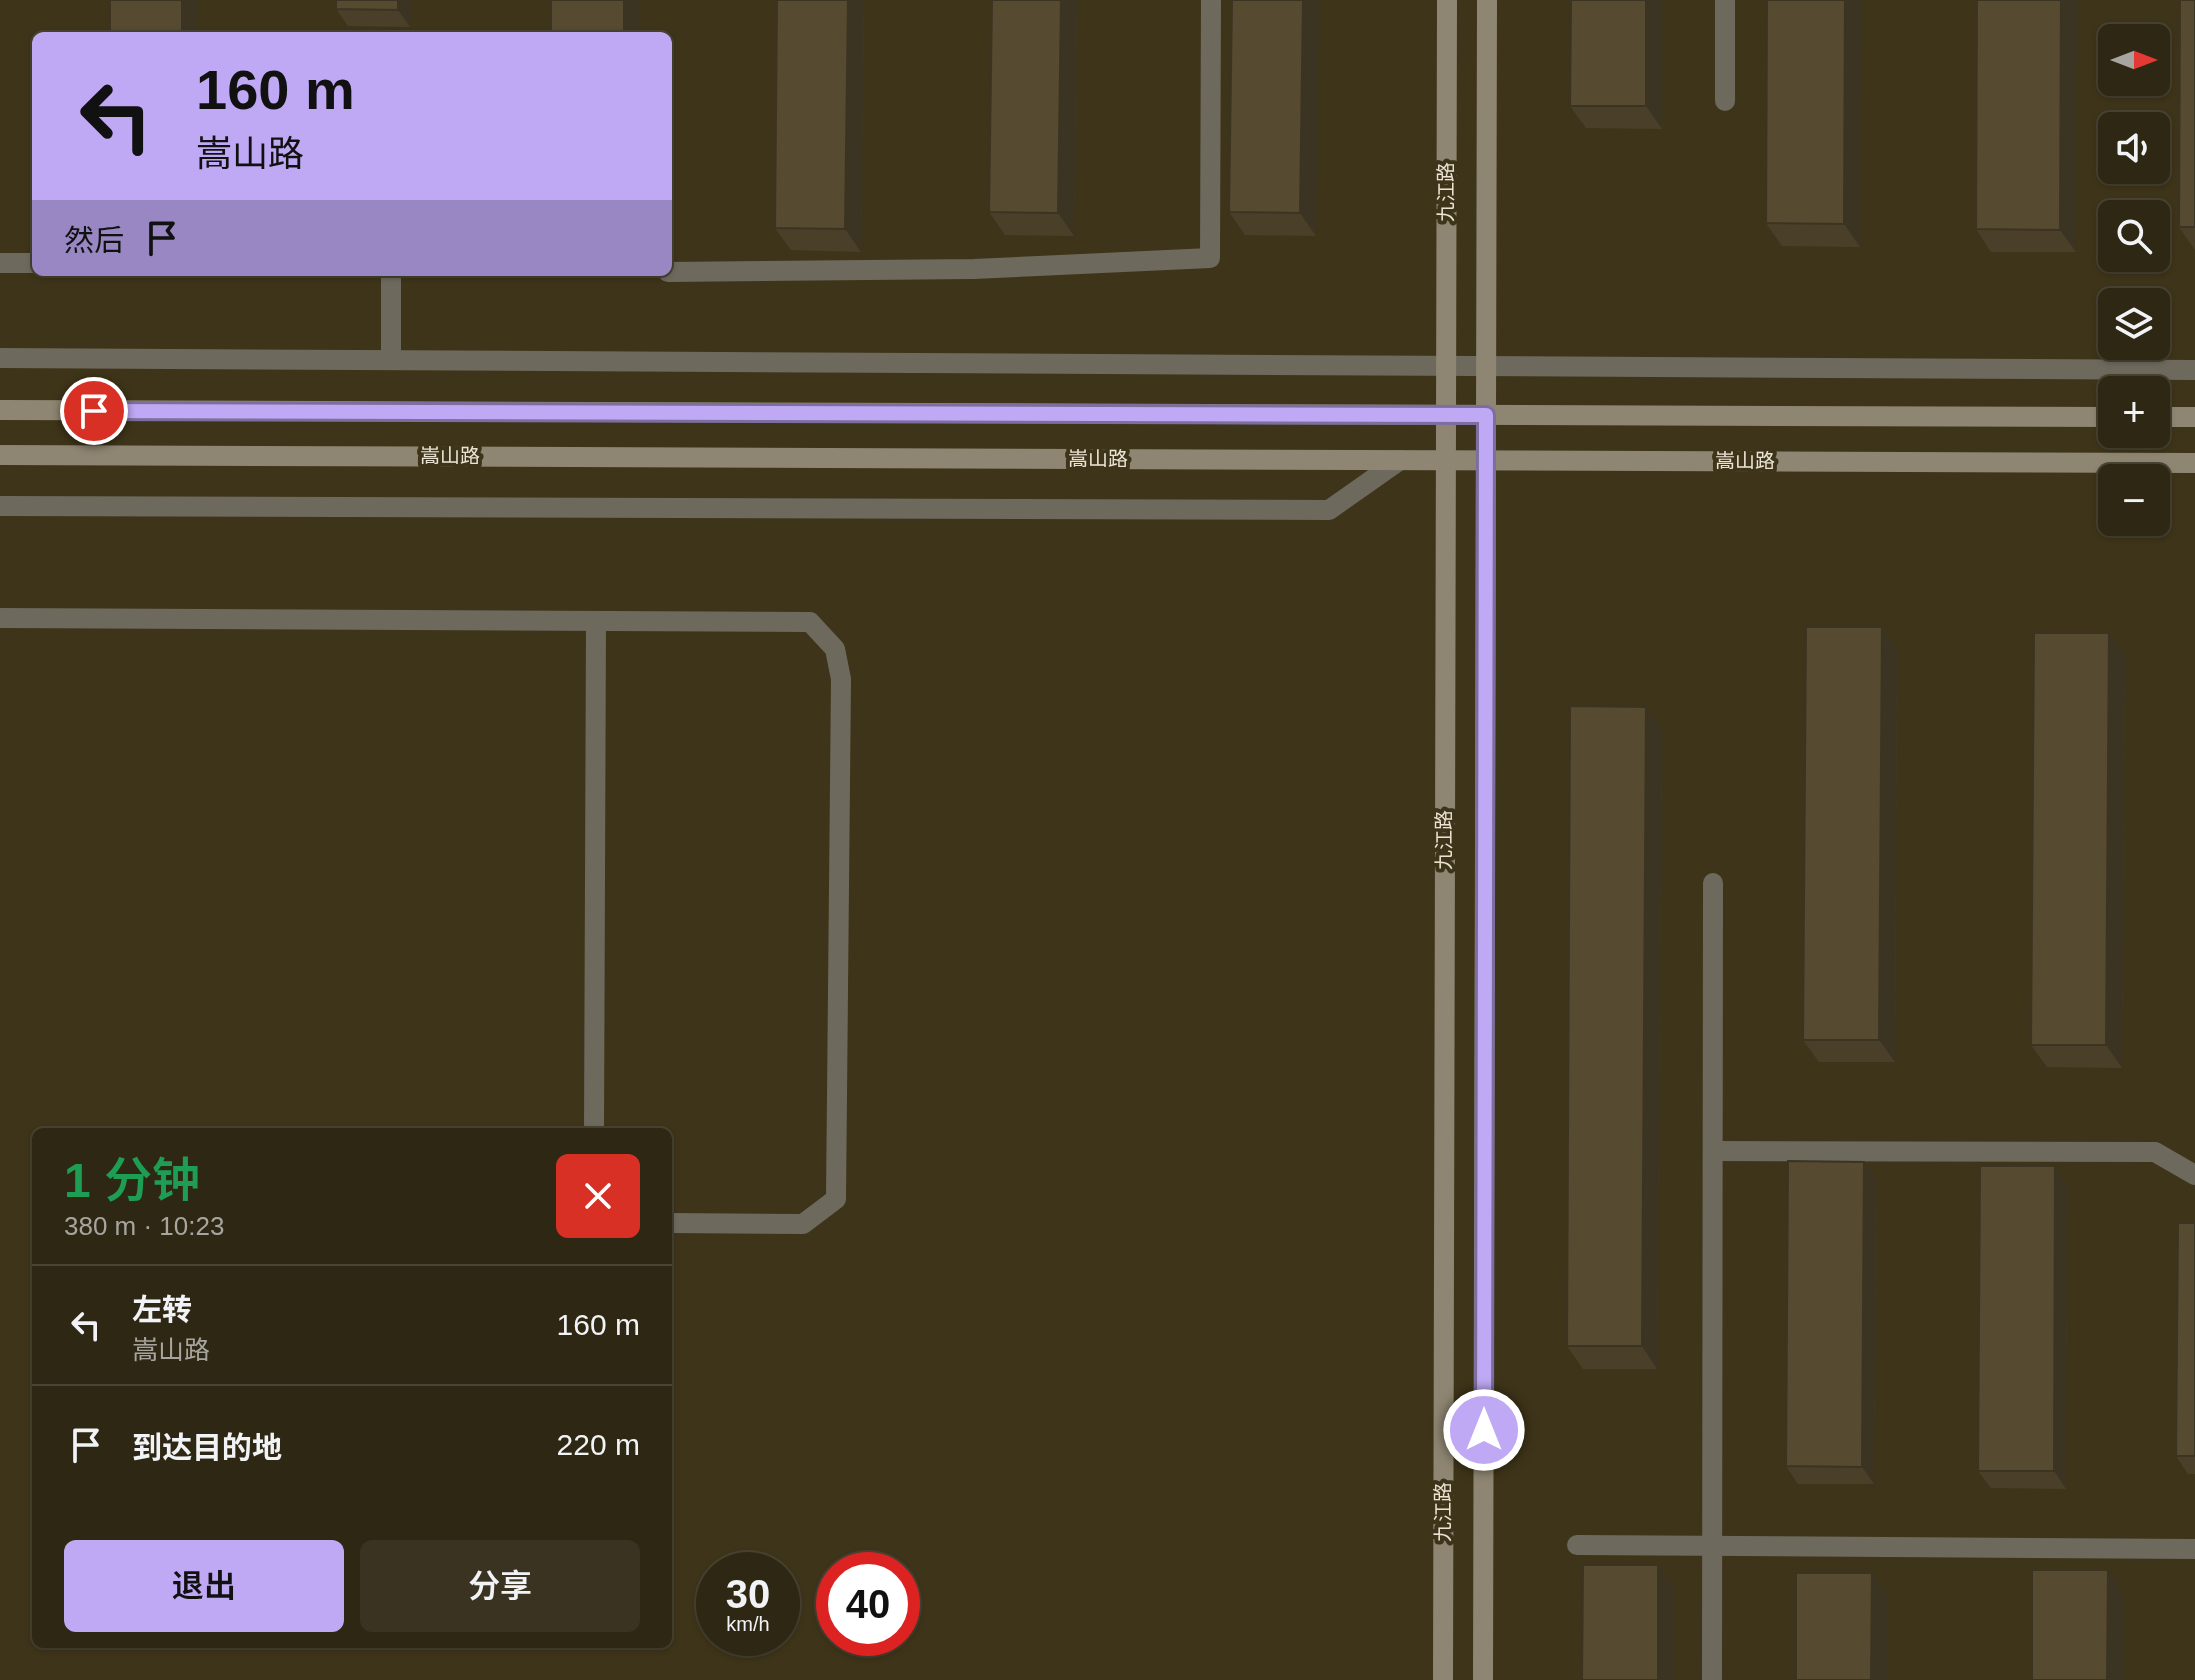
<!DOCTYPE html>
<html lang="zh">
<meta charset="utf-8">
<style>
:root{--surface:#2e2713;--page:#3a3321;--text:#f1f3f6;--muted:#a7a5a0;--line:#494433;--accent:#bfa9f4}
body{margin:0;font-family:Arial,"Noto Sans SC",sans-serif;background:var(--page);color:var(--text);height:100vh;display:flex;flex-direction:column;font-size:30px;white-space:nowrap}
*{box-sizing:border-box;margin:0}
p{font-size:26px;color:var(--muted)}
.icon{flex:none;width:44px;height:44px;fill:none;stroke:currentColor;stroke-width:2;stroke-linecap:round;stroke-linejoin:round}
.map{position:relative;flex:1;overflow:hidden}
.details{position:absolute;left:32px;top:1128px;width:640px;height:520px;display:flex;flex-direction:column;background:var(--surface);border-radius:12px;box-shadow:0 2px 6px #0004,0 0 0 2px var(--line)}
.details>*{flex:none}
.guide{position:absolute;left:32px;top:32px;width:640px;height:244px;border-radius:12px;box-shadow:0 2px 6px #0004,0 0 0 2px var(--line);background:#bfa9f4;color:#111;overflow:hidden}
.needle{width:52px;rotate:90deg}
.tools{position:absolute;left:2098px;top:24px;display:grid;gap:16px}
.tools a{display:grid;place-items:center;width:72px;height:72px;border-radius:12px;background:var(--surface);box-shadow:0 2px 6px #0004,0 0 0 2px var(--line);font-size:40px}
.speed{position:absolute;left:696px;top:1552px;display:flex;gap:16px;font-size:40px;font-weight:700;text-align:center}
.speed>*{display:grid;place-content:center;width:104px;height:104px;border-radius:50%;background:var(--surface);box-shadow:0 2px 6px #0004,0 0 0 2px var(--line);line-height:1}
.speed small{font-size:20px;font-weight:400}
.speed .limit{border:12px solid #d22;background:#fff;color:#111}
.pin{position:absolute;display:grid;place-items:center;width:68px;height:68px;color:#fff;margin:-34px;border:4px solid #fff;border-radius:50%;box-shadow:0 2px 8px #0007}
.me{position:absolute;width:88px;margin:-44px;rotate:0deg;stroke-linejoin:round;filter:drop-shadow(0 0 6px #0008)}
.turn{display:flex;align-items:center;gap:28px;height:168px;padding:0 32px;font-size:36px}
.turn .icon{width:104px;height:104px;stroke-width:2.5}
.turn b{display:block;font-size:56px;line-height:68px}
.then{display:flex;align-items:center;height:76px;padding:0 32px;background:#0003;gap:16px;font-size:30px}
.round{display:grid;place-items:center;flex:none;width:84px;height:84px;border-radius:12px;background:var(--page)}
.overview{display:flex;align-items:center;justify-content:space-between;height:136px;padding:0 32px}
h1{font-size:48px;font-weight:600;line-height:60px;color:#1e9e55}
.action{display:flex;gap:16px;margin-top:auto;padding:16px 32px}
.action a{flex:1;height:92px;border-radius:12px;background:var(--accent);color:#111;font-size:32px;font-weight:600;line-height:92px;text-align:center}
.action a+a{background:var(--page);color:var(--text)}
ul{padding:0;list-style:none}
li{display:flex;align-items:center;gap:24px;height:120px;padding:0 32px;border-top:2px solid var(--line)}
li div{flex:1}
li b{display:block;font-size:30px}
li em{font-style:normal}
.map>svg:first-child{display:block}
</style>
<div class="map">
<svg width="2195" height="1680" viewBox="0 0 2195 1680">
<rect width="100%" height="100%" fill="#3e3419"/>
<g fill="none" stroke-linecap="round" stroke-linejoin="round">
<!-- lane -->
<g stroke="#6e695d" stroke-width="20">
<path d="M1725 101V0"/>
<path d="M0 263H36"/>
<path d="M391 272V360"/>
<path d="M668 272 974 269 1210 258 1211 0"/>
<path d="M0 618 810 622 835 649 841 679 836 1199 803 1224 668 1223"/>
<path d="M594 1132 596 621"/>
<path d="M1713 1151 2155 1152 2195 1175"/>
<path d="M1577 1545 2195 1549"/>
<path d="M1712 1680 1713 883"/>
</g>
<!-- street -->
<g stroke="#6e695d" stroke-width="20">
<path d="M0 358 2195 370"/>
<path d="M0 506 1329 510 1400 460"/>
</g>
<!-- secondary -->
<g stroke="#8e8672" stroke-width="20">
<path d="M0 410 2112 417"/>
<path d="M2156 417H2195"/>
<path d="M0 455 2195 463"/>
<path d="M1443 1680 1447 0"/>
<path d="M1483 1680 1487 0"/>
</g>
</g>
<!-- wall -->
<g fill="#4a4029">
<path d="M336 0H411L410 27 348 26 336 9Z"/>
<path d="M777 0H864L861 252 791 250 775 228Z"/>
<path d="M992 0H1077L1074 236 1005 235 989 212Z"/>
<path d="M1232 0 1316 236 1245 235 1229 212Z"/>
<path d="M1571 0H1662V129L1586 128 1570 106Z"/>
<path d="M1767 0 1860 247 1782 246 1766 223Z"/>
<path d="M1977 0 2076 252H1991L1976 229Z"/>
<path d="M2195 0V250L2179 227Z"/>
<path d="M1882 627 1897 650 1895 1062H1819L1803 1040Z"/>
<path d="M2109 633 2125 656 2122 1068 2047 1067 2031 1045Z"/>
<path d="M1646 707 1662 730 1657 1369H1583L1567 1346Z"/>
<path d="M1876 1179 1874 1484H1798L1786 1466Z"/>
<path d="M2067 1184 2066 1489 1991 1488 1978 1471Z"/>
<path d="M2195 1223V1474H2188L2176 1456Z"/>
</g>
<!-- shaded-wall -->
<g fill="#3c3422">
<rect x="182" y="0" width="16" height="36"/>
<path d="M398 0H411L410 27 398 10Z"/>
<rect x="624" y="0" width="16" height="36"/>
<path d="M848 0H864L861 252 845 229Z"/>
<path d="M1061 0H1077L1074 236 1058 213Z"/>
<path d="M1303 0H1319L1316 236 1300 213Z"/>
<path d="M1646 0H1662V129L1646 106Z"/>
<path d="M1845 0H1861L1860 247 1844 224Z"/>
<path d="M2061 0H2077L2076 252 2060 230Z"/>
<path d="M1882 627 1897 650 1895 1062 1879 1040Z"/>
<path d="M2109 633 2125 656 2122 1068 2106 1045Z"/>
<path d="M1646 707 1662 730 1657 1369 1642 1346Z"/>
<path d="M1864 1162 1876 1179 1874 1484 1862 1467Z"/>
<path d="M2055 1166 2067 1184 2066 1489 2054 1471Z"/>
<path d="M1658 1565 1674 1588 1673 1680H1658Z"/>
<path d="M2108 1570 2123 1593V1680H2107Z"/>
<path d="M1872 1573 1888 1596 1887 1680H1871Z"/>
</g>
<!-- building -->
<g fill="#564a30" stroke="#3c3422" stroke-width="2">
<rect x="110" y="0" width="72" height="36"/>
<path d="M336 0H398V10L336 9Z"/>
<rect x="551" y="0" width="73" height="36"/>
<path d="M777 0H848L845 229 775 228Z"/>
<path d="M992 0H1061L1058 213 989 212Z"/>
<path d="M1232 0H1303L1300 213 1229 212Z"/>
<path d="M1571 0H1646V106H1570Z"/>
<path d="M1767 0H1845L1844 224 1766 223Z"/>
<path d="M1977 0H2061L2060 230 1976 229Z"/>
<path d="M2180 0H2195V227H2179Z"/>
<path d="M1806 627H1882L1879 1040H1803Z"/>
<path d="M2034 633H2109L2106 1045H2031Z"/>
<path d="M1570 706 1646 707 1642 1346H1567Z"/>
<path d="M1788 1161 1864 1162 1862 1467 1786 1466Z"/>
<path d="M1980 1166H2055L2054 1471H1978Z"/>
<path d="M2178 1223H2195V1456H2176Z"/>
<path d="M1583 1565H1658V1680H1582Z"/>
<path d="M2032 1570H2108L2107 1680H2032Z"/>
<path d="M1796 1573H1872L1871 1680H1796Z"/>
</g>
<g fill="none" stroke-linecap="round" stroke-linejoin="round">
<!-- route casing -->
<g stroke="#7c6e9f" stroke-width="20">
<path id="route" d="M94 411 1486 415 1484 1430"/>
</g>
<!-- route -->
<use href="#route" stroke="#bfa9f4" stroke-width="14"/>
</g>
<g text-anchor="middle" stroke-width="8" stroke-linejoin="round" paint-order="stroke">
<!-- street labels -->
<g font-size="20" fill="#eae3d4" stroke="#3e3419">
<text transform="translate(1446 192) rotate(-90)" y="7">九江路</text>
<text x="450" y="463">嵩山路</text>
<text x="1098" y="466">嵩山路</text>
<text x="1745" y="468">嵩山路</text>
<text transform="translate(1444 840) rotate(-90)" y="7">九江路</text>
<text transform="translate(1443 1512) rotate(-90)" y="7">九江路</text>
</g>
</g>
</svg>
<div class="tools">
<a><svg class="needle" viewBox="-14 -14 28 28"><path d="M0-13l5 13h-10z" fill="#e53935"/><path d="M0 13l5-13h-10z" fill="#a7a5a0"/></svg></a>
<a><svg class="icon" aria-label="sound" viewBox="0 0 24 24"><path d="M4 9h4l5-4v14l-5-4H4zM17 9q2 3 0 6"/></svg></a>
<a><svg class="icon" aria-label="search" viewBox="0 0 24 24"><circle cx="10" cy="10" r="6"/><path d="M15 15l6 6"/></svg></a>
<a><svg class="icon" aria-label="layers" viewBox="0 0 24 24"><path d="M12 4l9 5-9 5-9-5zM3 14l9 5 9-5"/></svg></a>
<a>+</a>
<a>−</a>
</div>
<div class="speed"><div>30<small>km/h</small></div><div class="limit">40</div></div>
<div class="pin" style="left:94px;top:411px;background:#d93025"><svg class="icon" aria-label="arrive" viewBox="0 0 24 24"><path d="M6 21V4h12l-3 4 3 4H6"/></svg></div>
<svg class="me" style="left:1484px;top:1430px" viewBox="-20 -20 40 40"><circle r="17" fill="#bfa9f4" stroke="#fff" stroke-width="3"/><path d="M0-11L8 9 0 5-8 9z" fill="#fff"/></svg>
<div class="guide">
<div class="turn"><svg class="icon" aria-label="left" viewBox="0 0 24 24"><path d="M17 20v-9H6M10 6l-5 5 5 5"/></svg><div><b>160 m</b>嵩山路</div></div>
<div class="then">然后<svg class="icon" aria-label="arrive" viewBox="0 0 24 24"><path d="M6 21V4h12l-3 4 3 4H6"/></svg></div>
</div>
<section class="details">
<div class="overview"><div><h1>1 分钟</h1><p>380 m · 10:23</p></div><a class="round" style="background:#d93025;color:#fff"><svg class="icon" aria-label="close" viewBox="0 0 24 24"><path d="M6 6l12 12M18 6L6 18"/></svg></a></div>
<ul>
<li><svg class="icon" aria-label="left" viewBox="0 0 24 24"><path d="M17 20v-9H6M10 6l-5 5 5 5"/></svg><div><b>左转</b><p>嵩山路</p></div><em>160 m</em></li>
<li><svg class="icon" aria-label="arrive" viewBox="0 0 24 24"><path d="M6 21V4h12l-3 4 3 4H6"/></svg><div><b>到达目的地</b></div><em>220 m</em></li>
</ul>
<div class="action"><a>退出</a><a>分享</a></div>
</section>
</div>
